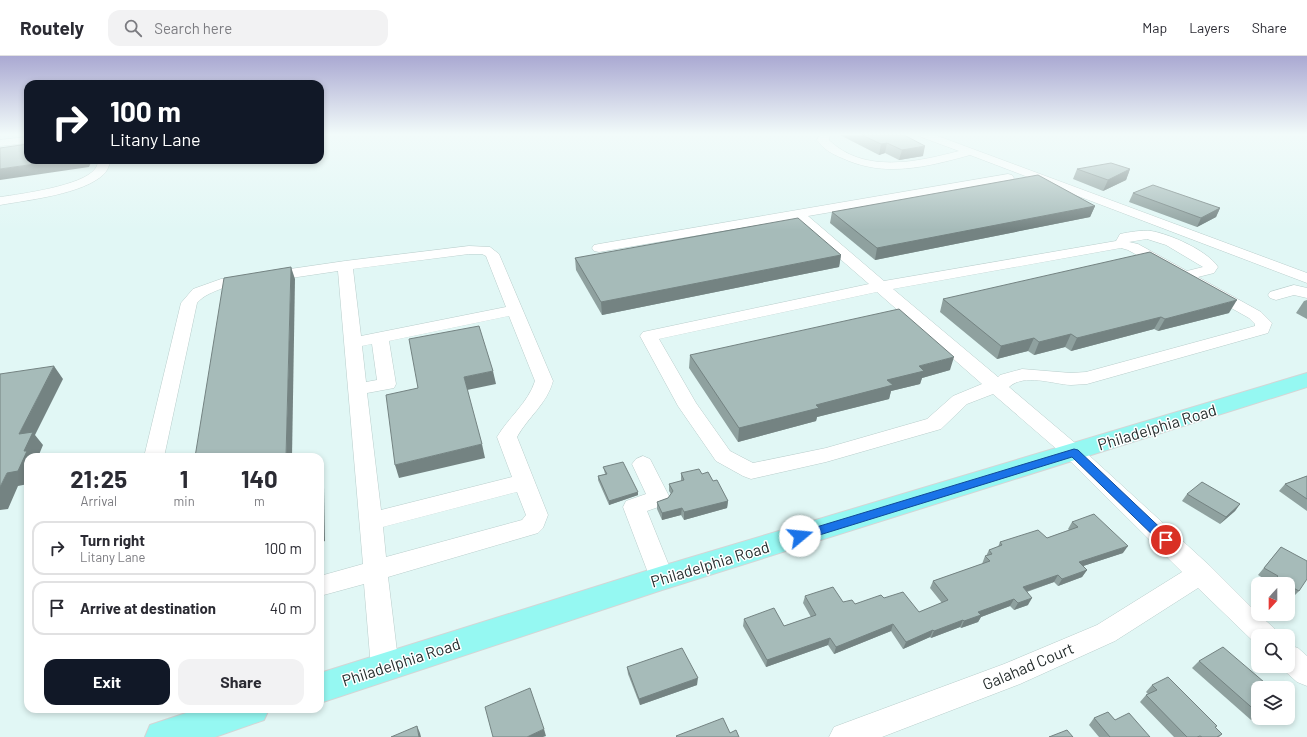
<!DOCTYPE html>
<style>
:root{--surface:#fff;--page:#f2f2f3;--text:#2b2b33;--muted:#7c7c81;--line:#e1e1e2;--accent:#111827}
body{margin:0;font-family:Barlow,sans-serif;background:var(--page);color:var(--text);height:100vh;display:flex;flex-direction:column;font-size:15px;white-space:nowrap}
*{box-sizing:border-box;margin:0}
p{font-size:13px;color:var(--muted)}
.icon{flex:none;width:22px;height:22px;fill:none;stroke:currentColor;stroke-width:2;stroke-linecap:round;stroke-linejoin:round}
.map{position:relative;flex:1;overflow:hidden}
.side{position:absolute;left:24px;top:397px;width:300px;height:260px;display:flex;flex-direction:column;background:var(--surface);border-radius:12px;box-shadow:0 2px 6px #0003}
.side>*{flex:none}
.guide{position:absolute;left:24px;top:24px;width:300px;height:84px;border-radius:12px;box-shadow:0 2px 6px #0003;background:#111827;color:#fff;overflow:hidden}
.needle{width:26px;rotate:201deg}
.buttons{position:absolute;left:1251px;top:521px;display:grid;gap:8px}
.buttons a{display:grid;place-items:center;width:44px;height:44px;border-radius:8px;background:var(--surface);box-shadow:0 2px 6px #0003;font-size:20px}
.pin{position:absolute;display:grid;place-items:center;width:34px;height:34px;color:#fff;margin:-17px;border:2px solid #fff;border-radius:50%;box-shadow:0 1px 4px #0007}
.me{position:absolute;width:44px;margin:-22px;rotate:73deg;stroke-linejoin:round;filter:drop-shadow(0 0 3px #0008)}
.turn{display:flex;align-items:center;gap:14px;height:84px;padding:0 20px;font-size:18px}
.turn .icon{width:52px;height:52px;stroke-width:2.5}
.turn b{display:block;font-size:28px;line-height:34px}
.eta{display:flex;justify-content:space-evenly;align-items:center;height:68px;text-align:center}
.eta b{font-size:24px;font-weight:700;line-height:28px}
.action{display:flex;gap:8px;margin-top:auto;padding:8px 20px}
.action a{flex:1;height:46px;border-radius:12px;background:var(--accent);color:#fff;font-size:16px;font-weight:700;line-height:46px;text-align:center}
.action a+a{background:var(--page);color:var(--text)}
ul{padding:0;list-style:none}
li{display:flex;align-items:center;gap:12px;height:54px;margin:0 8px 6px;padding:0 12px;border:2px solid var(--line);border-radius:12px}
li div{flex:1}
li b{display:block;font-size:15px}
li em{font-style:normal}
header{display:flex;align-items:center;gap:24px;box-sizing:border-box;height:56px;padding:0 20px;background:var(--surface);border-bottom:1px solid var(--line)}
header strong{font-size:19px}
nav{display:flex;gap:22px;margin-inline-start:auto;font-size:14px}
.search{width:280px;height:36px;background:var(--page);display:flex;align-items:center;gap:10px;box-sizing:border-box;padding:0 14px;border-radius:12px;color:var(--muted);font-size:15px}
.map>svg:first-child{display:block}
</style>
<header>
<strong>Routely</strong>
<div class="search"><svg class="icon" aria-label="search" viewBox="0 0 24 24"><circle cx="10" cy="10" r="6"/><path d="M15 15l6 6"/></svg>Search here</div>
<nav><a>Map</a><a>Layers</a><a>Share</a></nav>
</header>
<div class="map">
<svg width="1307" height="681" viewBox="0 0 1307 681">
<rect width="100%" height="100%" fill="#e1f7f5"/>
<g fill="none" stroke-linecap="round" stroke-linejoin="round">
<!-- minor casing -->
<g stroke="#b9cecc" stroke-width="1">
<g id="minor">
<path d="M820 79H830L829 84C864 118 917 106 959 95L921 81 920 79H935L1307 217V227L970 99C927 111 884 122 842 102 832 98 823 93 817 84Z"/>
<path d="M28 81V87L0 90V84Z"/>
<path d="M99 104H111C109 109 108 114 104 118 84 138 28 144 0 149V141C21 138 82 130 95 113 97 111 98 106 99 104Z"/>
<path d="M1008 118 1012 119 1014 122 1012 125 808 160 884 225 1116 185 1120 178C1130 176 1141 174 1151 175 1170 178 1208 195 1218 211L1214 217 1198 221 1261 256 1272 267 1268 277 1087 328C1082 328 1076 329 1071 329 1052 328 1025 317 1009 331L1081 392 1210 510 1258 558 1274 572 1278 580H1258V589L1256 588 1198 532 1115 585 1020 628 882 681H829L834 671 1004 608 1097 569 1182 516 1067 402 993 338 967 348 941 373 826 406 751 423 743 420 716 405 678 350 640 280 643 276 869 228 794 163 599 196 594 195 592 192 594 189 599 188ZM1147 183 1166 189 1203 211 1187 215 1138 188 1129 186ZM1121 192 1128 194 1249 262 1255 268V270L1086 316 1071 317 1022 313 1000 319 998 321 893 233ZM877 236 982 328 953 340 927 363 826 392 753 407 730 395 696 347 659 283Z"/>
<path d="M469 190 490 191 499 198 553 325C547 348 528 361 517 381L548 459 543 472 538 477 388 521 399 612 395 621 385 625 375 621 371 612 364 528 320 540V520L363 508 338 215 223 232C213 236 204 239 197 247L164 401H144L181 247 193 233 221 223 345 205ZM469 198H482L486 200 506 251 361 280 353 213ZM509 260 535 325C528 347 508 362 497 381L512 421 381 454 367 337 394 332 396 328 389 285ZM372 288 377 324 366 326 362 290ZM517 436 526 459 522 464 386 501 383 471Z"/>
<path d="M1294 229 1307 232V242L1294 239 1276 244 1270 242 1268 239 1270 236Z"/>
<path d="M643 400 650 403 670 442 667 448 647 455 674 522 671 529 662 532 653 529 650 522 623 451 626 445 646 438 632 408 636 403Z"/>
<path d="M1288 589 1298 592 1307 600V630L1297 626 1279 610H1288Z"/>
</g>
</g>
<!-- major casing -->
<g stroke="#d4d5d5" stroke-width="2">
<g id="major">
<path d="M1307 317V331L662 534 320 647V617L662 510Z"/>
<path d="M198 653H269L264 664 215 681H145L150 669Z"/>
</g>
</g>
<!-- minor -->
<use href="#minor" fill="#fff" fill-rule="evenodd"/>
<!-- major -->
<use href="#major" fill="#95f8f2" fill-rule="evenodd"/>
</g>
<!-- wall -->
<g fill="#8fa19f">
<path d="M840 79H904L923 100 899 104 885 97 879 99Z"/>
<path d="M1077 113H1130L1126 124 1103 135 1073 123Z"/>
<path d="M1133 137 1220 152 1216 161 1197 171 1129 146Z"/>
<path d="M1095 150 1090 161 875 204 830 167 832 156Z"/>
<path d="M841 199 839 211 602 259 576 214 575 202Z"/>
<path d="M943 243 1229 257 1158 275 1154 273 1071 295 1065 291 1034 299 1028 295 997 303 940 256Z"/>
<path d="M1307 244V263L1296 257 1304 245Z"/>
<path d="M690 299 950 314 922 322 920 328 891 335 889 343 817 361 816 365 738 386 689 312Z"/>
<path d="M603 411 638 439 609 449 598 424V420L605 418 604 414Z"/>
<path d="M681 417 702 418 713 425 728 445 727 452 684 464 681 459 662 464 657 453V446L668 442 671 438 669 435V428L681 425Z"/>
<path d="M1307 420V455L1279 435 1285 428Z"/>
<path d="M1187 438 1240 448 1235 455 1220 468 1182 445Z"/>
<path d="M1072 466 1123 497 1083 510 1087 514 1082 521 1058 530 1054 526 1027 536 1028 549 1014 554 1010 550 981 561 978 566 961 572 960 571 931 582 930 581 903 593 891 575 834 598 828 589 766 611 743 570 744 563 784 570 811 561 803 547 805 540 855 548 884 542 919 556 942 547 930 532 933 525 982 508 985 500H986L989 494 998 491 1000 486 1047 482 1069 474 1068 473Z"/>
<path d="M1281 491 1299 535 1292 542 1288 540V528H1270L1271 527 1258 519Z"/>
<path d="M1199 605 1258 632V659L1251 664 1192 612Z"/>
<path d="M627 611 697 629 640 649 628 618Z"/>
<path d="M1152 629 1215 671 1222 678 1219 681H1174L1140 646 1146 639 1148 638 1146 636Z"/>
<path d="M1094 662 1115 664 1150 681H1099L1089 669Z"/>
</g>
<!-- shaded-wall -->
<g fill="#748382">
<path d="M887 87 885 97 879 99 881 88Z"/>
<path d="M925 90 923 100 899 104 902 94Z"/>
<path d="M63 104H92L89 111 0 124V113Z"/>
<path d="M1130 113 1126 124 1103 135 1108 124Z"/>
<path d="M1095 150 1090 161 875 204 877 192Z"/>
<path d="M1220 152 1216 161 1197 171 1201 162Z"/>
<path d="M841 199 839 211 602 259 601 246Z"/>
<path d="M291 211 295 223 292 401H286Z"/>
<path d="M1237 244 1229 257 1158 275 1165 263Z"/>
<path d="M1161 261 1154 273 1071 295 1077 282Z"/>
<path d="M1071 278 1065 291 1034 299 1039 286Z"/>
<path d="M1034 282 1028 295 997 303 1001 290Z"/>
<path d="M954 301 950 314 922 322 920 328 891 335 889 343 817 361 816 365 738 386 739 372 816 349 887 324 919 310Z"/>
<path d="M54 310 63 323 35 379 43 389 38 401H28V428L18 430 8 453 0 454V431L7 417 24 395 19 378Z"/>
<path d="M493 315 496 328 467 334 464 321Z"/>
<path d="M482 388 485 402 399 422 395 409Z"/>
<path d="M320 423 324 431 325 485 320 487Z"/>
<path d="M638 436V439L609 449V445Z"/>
<path d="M728 445 727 452 684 464V456Z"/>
<path d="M1240 448 1235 455 1220 468 1226 461Z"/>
<path d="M682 452 681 459 662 464V457Z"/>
<path d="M1128 490 1123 497 1074 513 1079 506Z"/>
<path d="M1087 514 1082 521 1058 530 1062 523Z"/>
<path d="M1058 519 1054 526 1019 538 1023 531Z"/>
<path d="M1032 542 1028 549 1014 554 1018 547Z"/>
<path d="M1014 543 1010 550 981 561 978 566 961 572 964 565 978 556Z"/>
<path d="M963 564 960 571 931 582 934 575Z"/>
<path d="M893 568 891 575 834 598 836 591Z"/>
<path d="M933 574 930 581 903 593 906 586Z"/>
<path d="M830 582 828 589 766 611 767 604Z"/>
<path d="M698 622 697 629 640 649 639 643Z"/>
<path d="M1258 657V659L1251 664Z"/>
<path d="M417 670 420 677 421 681H419Z"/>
<path d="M544 673 546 680 543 681H527Z"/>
</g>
<!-- building -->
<g fill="#a6bbb9" stroke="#748382">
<path d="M862 79H904L925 90 902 94 887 87 881 88Z"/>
<path d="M28 88V104H63L0 113V92Z"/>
<path d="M1111 107 1130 113 1108 124 1077 113Z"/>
<path d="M1038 119 1095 150 877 192 832 156Z"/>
<path d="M1153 129 1220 152 1201 162 1133 137Z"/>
<path d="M798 162 841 199 601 246 575 202Z"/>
<path d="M1150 196 1237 244 1165 263 1161 261 1077 282 1071 278 1039 286 1034 282 1001 290 943 243Z"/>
<path d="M291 211 286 401H195L224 222Z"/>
<path d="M899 253 954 301 919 310 924 315 887 324 893 329 816 349 819 352 739 372 690 299Z"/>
<path d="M479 270 493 315 464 321 482 388 395 409 386 339 418 332 409 283Z"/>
<path d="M54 310 19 378 33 376 24 395H27L18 415 7 417 0 431V318Z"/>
<path d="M623 406 638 436 609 445 598 420 607 418 603 411Z"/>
<path d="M699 413 702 418 708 416 713 425 717 424 728 445 684 456 682 452 662 457 657 446 668 442 673 435 669 428 684 424 681 417Z"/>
<path d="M1307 420V443L1285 428Z"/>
<path d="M1202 426 1240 448 1226 461 1187 438Z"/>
<path d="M1094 458 1128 490 1079 506 1087 514 1062 523 1058 519 1023 531 1032 542 1018 547 1014 543 978 556 981 559 964 565 963 564 934 575 933 574 906 586 893 568 836 591 830 582 767 604 744 563 774 552 784 570 816 559 805 540 833 531 843 546 852 544 855 548 881 539 884 542 903 536 919 556 948 544 933 525 990 505 985 500 992 498 989 494 1002 489 1000 486 1038 474 1047 482 1078 471 1072 466Z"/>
<path d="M1281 491 1307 505V523L1299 535 1288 529V528H1286L1276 522 1278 520 1264 512Z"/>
<path d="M1223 591 1271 632H1258V657L1199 605Z"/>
<path d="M682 592 698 622 639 643 627 611Z"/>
<path d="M1168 621 1217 670 1215 671 1222 678 1217 681H1202L1200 680 1197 681H1187L1146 639 1157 634 1152 629Z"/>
<path d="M530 632 544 673 527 681H493L485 651Z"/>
<path d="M1108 656 1115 664 1129 657 1150 681H1110L1094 662Z"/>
<path d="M723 662 730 677 736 674 739 681H677L676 680Z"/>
<path d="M417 670 419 681H391Z"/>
<path d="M1067 674 1073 681H1049Z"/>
</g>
<!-- sky -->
<linearGradient id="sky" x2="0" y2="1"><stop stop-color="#aaa9d2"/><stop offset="0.45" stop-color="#f2fbfa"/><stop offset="1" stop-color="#f2fbfa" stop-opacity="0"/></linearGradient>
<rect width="1307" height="174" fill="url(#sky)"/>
<!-- route -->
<path fill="#1a73e8" stroke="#114b97" d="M1074 393 1078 394 1170 481 1172 484 1170 488 1166 489 1162 488 1072 401 800 485 796 483 794 480 796 477 800 476Z"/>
<g text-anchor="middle" stroke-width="3" stroke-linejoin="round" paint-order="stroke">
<!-- near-street labels -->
<g font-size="16" fill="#272f2f" stroke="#fff">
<text transform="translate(1157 371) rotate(-17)" y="6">Philadelphia Road</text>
<text transform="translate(710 508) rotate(-17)" y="6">Philadelphia Road</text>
<text transform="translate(401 606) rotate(-18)" y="6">Philadelphia Road</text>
<text transform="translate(1028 610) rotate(-23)" y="6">Galahad Court</text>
</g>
</g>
</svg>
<div class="buttons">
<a><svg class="needle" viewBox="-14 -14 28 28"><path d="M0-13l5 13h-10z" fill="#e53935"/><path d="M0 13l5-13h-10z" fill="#7c7c81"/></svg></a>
<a><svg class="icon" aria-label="search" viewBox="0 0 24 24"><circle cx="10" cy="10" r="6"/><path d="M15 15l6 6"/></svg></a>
<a><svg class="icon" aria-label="layers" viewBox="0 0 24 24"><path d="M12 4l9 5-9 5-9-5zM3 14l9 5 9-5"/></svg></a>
</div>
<div class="pin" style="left:1166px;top:484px;background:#d93025"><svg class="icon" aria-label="arrive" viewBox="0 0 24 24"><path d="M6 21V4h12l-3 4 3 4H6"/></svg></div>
<svg class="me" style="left:800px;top:480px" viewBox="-20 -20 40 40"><circle r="19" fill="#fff"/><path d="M0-13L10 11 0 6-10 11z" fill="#1a73e8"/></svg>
<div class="guide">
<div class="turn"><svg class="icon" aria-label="right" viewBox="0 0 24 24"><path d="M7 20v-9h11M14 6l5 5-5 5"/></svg><div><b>100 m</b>Litany Lane</div></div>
</div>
<section class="side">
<div class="eta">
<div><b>21:25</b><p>Arrival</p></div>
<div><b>1</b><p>min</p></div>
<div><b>140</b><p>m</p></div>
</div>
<ul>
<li><svg class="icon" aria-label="right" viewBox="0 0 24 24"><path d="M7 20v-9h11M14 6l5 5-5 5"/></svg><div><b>Turn right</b><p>Litany Lane</p></div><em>100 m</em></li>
<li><svg class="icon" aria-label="arrive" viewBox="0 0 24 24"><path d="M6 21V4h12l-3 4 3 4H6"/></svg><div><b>Arrive at destination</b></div><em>40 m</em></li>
</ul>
<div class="action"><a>Exit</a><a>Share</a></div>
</section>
</div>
